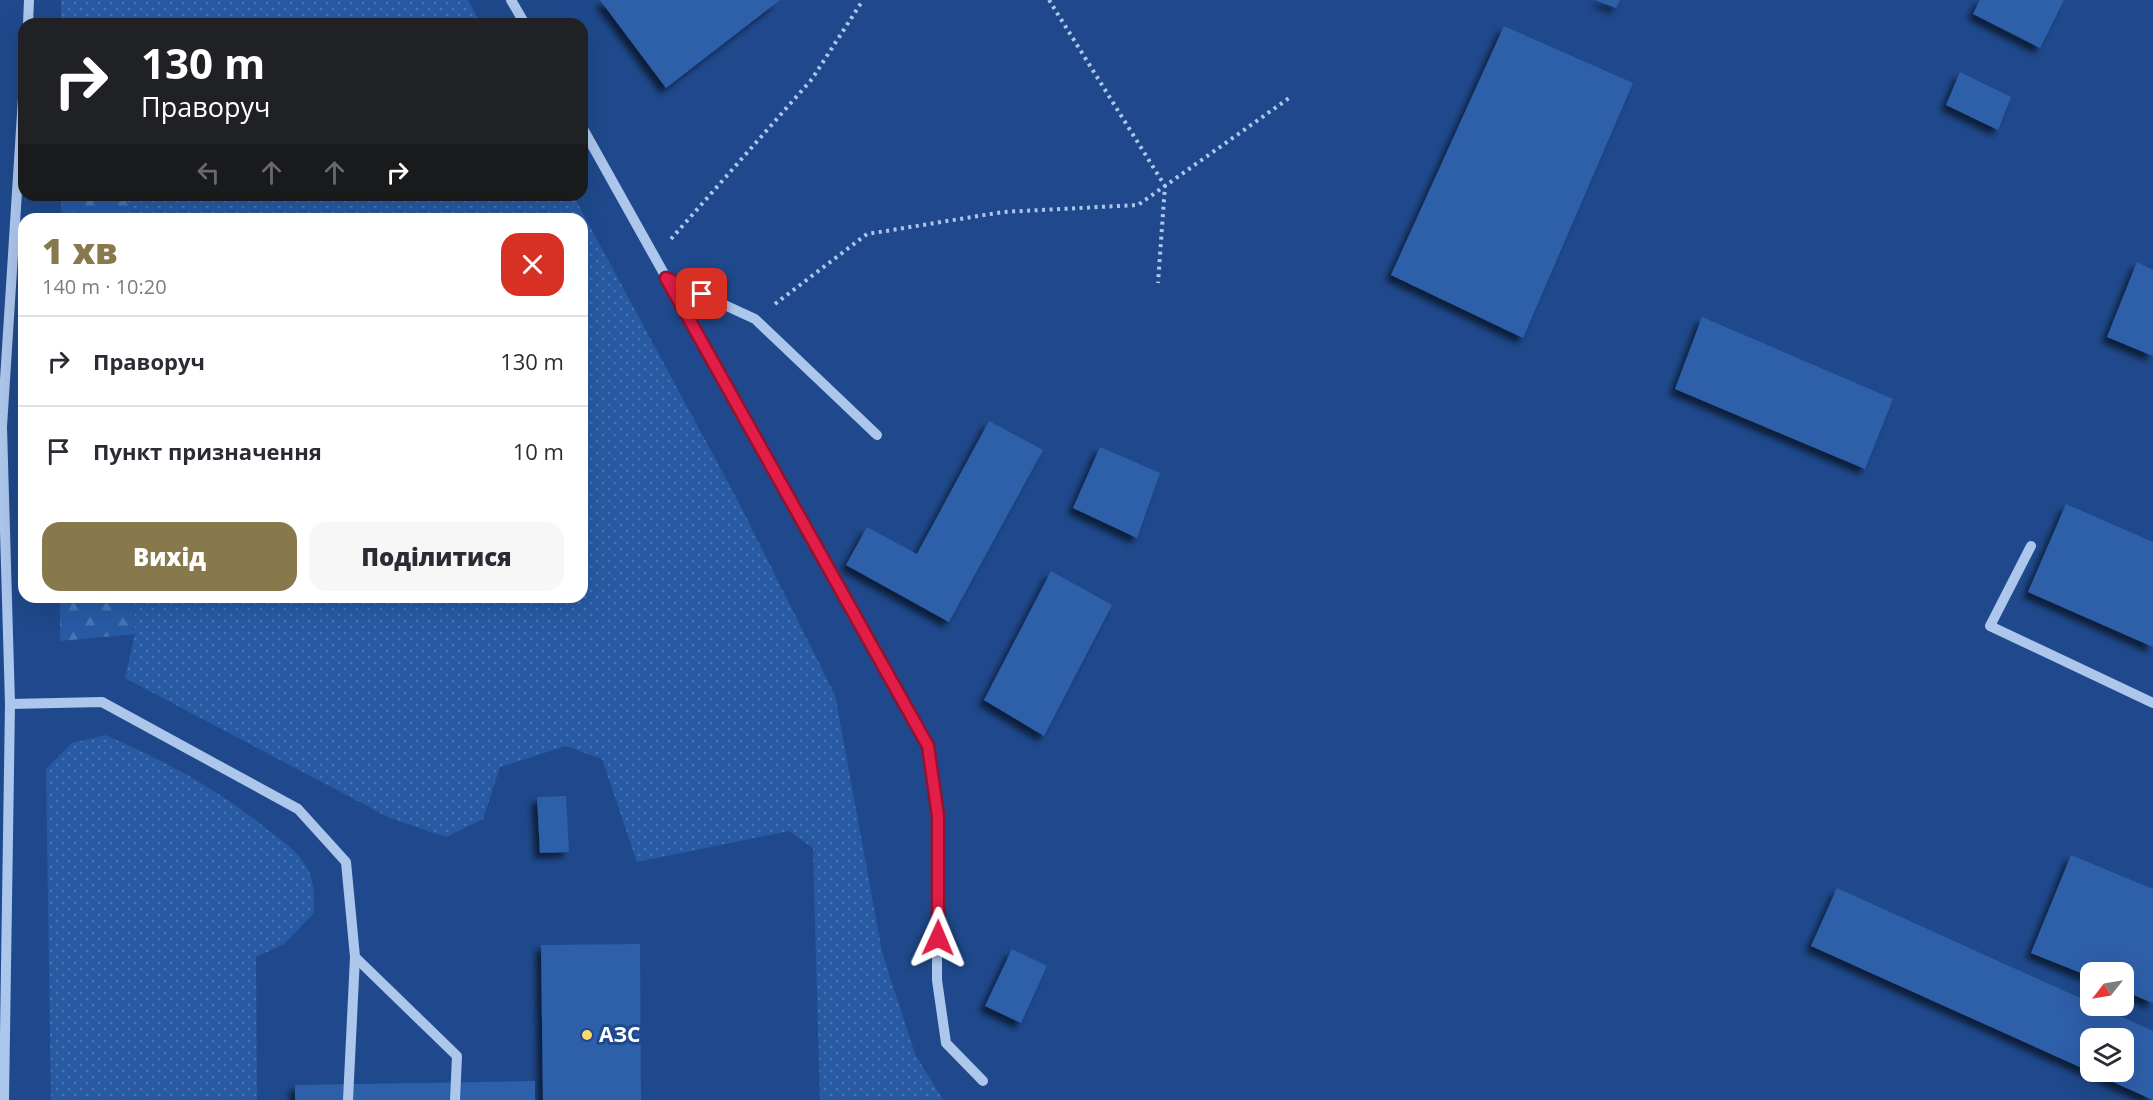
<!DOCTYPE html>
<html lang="uk">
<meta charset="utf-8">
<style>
:root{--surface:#fff;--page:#f7f7f7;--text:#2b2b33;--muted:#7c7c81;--line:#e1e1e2;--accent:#88794d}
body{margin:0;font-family:"Open Sans",sans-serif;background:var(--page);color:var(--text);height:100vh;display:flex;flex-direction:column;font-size:22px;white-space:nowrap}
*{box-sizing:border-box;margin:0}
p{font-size:20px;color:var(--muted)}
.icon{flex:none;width:33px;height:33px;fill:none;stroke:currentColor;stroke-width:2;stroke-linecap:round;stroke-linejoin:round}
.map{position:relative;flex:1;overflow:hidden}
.panel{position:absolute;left:18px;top:213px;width:570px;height:390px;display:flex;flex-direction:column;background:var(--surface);border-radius:18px;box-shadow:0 6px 24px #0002}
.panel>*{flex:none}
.hud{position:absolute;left:18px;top:18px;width:570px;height:183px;border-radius:18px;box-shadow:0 6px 24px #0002;background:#202124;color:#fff;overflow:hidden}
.needle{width:39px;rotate:239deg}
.tools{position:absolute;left:2080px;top:962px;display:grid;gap:12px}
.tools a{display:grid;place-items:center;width:54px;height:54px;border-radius:12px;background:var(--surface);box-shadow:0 6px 24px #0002;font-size:30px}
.pin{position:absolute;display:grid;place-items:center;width:51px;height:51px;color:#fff;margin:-26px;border-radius:12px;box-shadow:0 3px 9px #0006}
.me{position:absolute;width:66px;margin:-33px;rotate:1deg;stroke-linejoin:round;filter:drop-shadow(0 0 4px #0008)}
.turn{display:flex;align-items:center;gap:21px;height:126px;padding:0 24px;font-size:27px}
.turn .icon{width:78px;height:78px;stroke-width:2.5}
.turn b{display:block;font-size:42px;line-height:51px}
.lanes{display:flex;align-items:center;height:57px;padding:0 24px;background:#0003;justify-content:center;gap:30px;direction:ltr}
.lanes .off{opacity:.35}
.round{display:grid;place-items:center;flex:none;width:63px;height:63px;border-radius:18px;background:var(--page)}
.summary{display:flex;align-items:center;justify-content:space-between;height:102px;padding:0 24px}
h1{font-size:36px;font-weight:800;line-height:45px;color:var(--accent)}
.cta{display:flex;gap:12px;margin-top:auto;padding:12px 24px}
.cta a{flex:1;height:69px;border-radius:18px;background:var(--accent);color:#fff;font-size:24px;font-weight:800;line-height:69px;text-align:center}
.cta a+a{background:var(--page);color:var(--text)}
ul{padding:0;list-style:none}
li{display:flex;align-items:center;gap:18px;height:90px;padding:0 24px;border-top:2px solid var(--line)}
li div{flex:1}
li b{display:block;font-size:22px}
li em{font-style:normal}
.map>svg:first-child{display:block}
</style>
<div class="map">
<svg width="2153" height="1100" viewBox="0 0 2153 1100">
<defs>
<pattern id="grass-dots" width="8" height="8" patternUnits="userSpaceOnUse" patternTransform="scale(1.5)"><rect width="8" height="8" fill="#285aa4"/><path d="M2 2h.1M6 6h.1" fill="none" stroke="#4873b2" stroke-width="1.8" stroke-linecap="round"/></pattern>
<pattern id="forest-firs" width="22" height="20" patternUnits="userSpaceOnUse" patternTransform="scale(1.5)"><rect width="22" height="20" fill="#285aa4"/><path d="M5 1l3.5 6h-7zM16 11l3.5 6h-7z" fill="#4873b2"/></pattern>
<filter id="shadow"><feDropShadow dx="-5.5" dy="5.5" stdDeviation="3" flood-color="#0009"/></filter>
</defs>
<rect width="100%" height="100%" fill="#1f498c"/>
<!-- grass -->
<g fill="url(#grass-dots)">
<path d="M61 0H468L481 24H126L125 21 61 20Z"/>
<path d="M128 195H573L739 503 835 695 882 952 915 1054 943 1100H820L813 848 789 831 637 862 602 759 566 746 500 767 483 819 446 837 390 818 125 678 135 634 134 597H582V219H128Z"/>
<path d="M105 735C164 760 219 790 268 830 280 839 297 851 305 864 315 880 314 895 314 913L284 944 256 957 257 1100H51L46 769 72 743Z"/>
</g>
<!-- forest -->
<g fill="url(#forest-firs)">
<path d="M61 20 125 21 126 24H61Z"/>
<rect x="61" y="195" width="67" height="24"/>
<path d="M60 597H134L135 634 60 641Z"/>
</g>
<!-- building -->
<g fill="#2e5fa9" fill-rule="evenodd" filter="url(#shadow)">
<path d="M600 0H780L666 88Z"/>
<path d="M1595 0H1620L1616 8Z"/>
<path d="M1980 0H2064L2040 48 1973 14Z"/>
<path d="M1504 26 1633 83 1523 338 1391 275Z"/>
<path d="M1960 72 2011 97 1998 130 1946 105Z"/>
<path d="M2137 262 2153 270V356L2107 337Z"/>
<path d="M1702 317 1893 399 1865 469 1675 389Z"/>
<path d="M989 421 1043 450 949 622 846 565 867 527 917 554Z"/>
<path d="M1100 447 1160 473 1137 538 1073 508Z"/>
<path d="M2066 504 2153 542V647L2028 592Z"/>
<path d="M1051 571 1112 605 1044 736 984 700Z"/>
<path d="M566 796 569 852 540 853 537 797Z"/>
<path d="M2071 855 2153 889V1003L2124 991V972H2091V977L2031 953Z"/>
<path d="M1837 888 2153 1031V1100L1811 946ZM2091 1038H2124V1071H2091Z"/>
<path d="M640 944 641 1100H543L541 945Z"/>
<path d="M1012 949 1047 966 1021 1023 985 1006Z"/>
<path d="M535 1081V1100H295V1085Z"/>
</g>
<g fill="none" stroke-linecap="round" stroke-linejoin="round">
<!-- path -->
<g stroke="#acc6ec" stroke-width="4" stroke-dasharray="3 4.5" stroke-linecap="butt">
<path d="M1049 0 1165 186 1158 283"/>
<path d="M671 239 812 79 863 0"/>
<path d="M775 304 867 234 1003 212 1138 205 1292 96"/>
</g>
<!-- minor -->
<g stroke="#acc6ec" stroke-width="10">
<path d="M511 0 525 24"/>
<path d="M28 24 29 0"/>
<path d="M582 127 928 746 937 816V980L946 1043 983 1081"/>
<path d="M666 278 755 319 877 435"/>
<path d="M2031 546 1990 626 2153 703"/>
<path d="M10 704 102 702 298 809 346 862 355 957 348 1100"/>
<path d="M355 957 457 1056 455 1100"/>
<path d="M4 1100 10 704 2 427 24 82"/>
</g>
</g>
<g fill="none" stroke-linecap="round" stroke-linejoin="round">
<!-- route casing -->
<g stroke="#92132f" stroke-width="15">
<path id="route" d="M702 294 666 278 928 746 938 816V938"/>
</g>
<!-- route -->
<use href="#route" stroke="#e11d48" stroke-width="10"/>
</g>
<!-- markers -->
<circle fill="#fad86c" stroke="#1f498c" stroke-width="2" cx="587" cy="1035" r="6"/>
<g text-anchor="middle" stroke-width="6" stroke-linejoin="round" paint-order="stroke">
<!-- poi labels -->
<g font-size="21" font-weight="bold" fill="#fff" stroke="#1f498c" text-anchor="start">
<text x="599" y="1042">АЗС</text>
</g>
</g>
</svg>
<div class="tools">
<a><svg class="needle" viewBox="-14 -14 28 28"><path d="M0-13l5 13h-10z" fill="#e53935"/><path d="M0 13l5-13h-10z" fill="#7c7c81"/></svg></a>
<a><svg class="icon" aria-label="layers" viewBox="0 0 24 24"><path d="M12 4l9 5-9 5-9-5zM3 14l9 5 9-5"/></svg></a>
</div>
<div class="pin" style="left:702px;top:294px;background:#d93025"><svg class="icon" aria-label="arrive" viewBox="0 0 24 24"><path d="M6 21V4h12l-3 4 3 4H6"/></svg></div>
<svg class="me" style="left:938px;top:938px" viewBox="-20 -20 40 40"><path d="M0-17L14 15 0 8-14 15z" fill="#e11d48" stroke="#fff" stroke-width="4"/></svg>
<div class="hud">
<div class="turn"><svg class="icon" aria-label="right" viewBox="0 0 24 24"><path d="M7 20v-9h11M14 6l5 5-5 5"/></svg><div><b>130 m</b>Праворуч</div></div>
<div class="lanes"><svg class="icon off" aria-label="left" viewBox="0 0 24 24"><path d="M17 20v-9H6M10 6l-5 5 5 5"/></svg><svg class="icon off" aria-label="ahead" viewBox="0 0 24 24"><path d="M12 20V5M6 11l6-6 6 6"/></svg><svg class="icon off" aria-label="ahead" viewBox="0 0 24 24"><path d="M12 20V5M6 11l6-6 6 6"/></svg><svg class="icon" aria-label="right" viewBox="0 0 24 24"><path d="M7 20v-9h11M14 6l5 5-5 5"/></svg></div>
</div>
<section class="panel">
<div class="summary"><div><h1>1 хв</h1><p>140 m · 10:20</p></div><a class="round" style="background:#d93025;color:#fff"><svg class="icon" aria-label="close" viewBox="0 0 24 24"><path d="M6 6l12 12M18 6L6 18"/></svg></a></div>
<ul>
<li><svg class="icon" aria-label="right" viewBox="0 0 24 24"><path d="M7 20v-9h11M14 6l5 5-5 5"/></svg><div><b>Праворуч</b></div><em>130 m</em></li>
<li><svg class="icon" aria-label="arrive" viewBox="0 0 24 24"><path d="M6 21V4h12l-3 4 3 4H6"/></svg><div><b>Пункт призначення</b></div><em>10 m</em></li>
</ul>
<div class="cta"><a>Вихід</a><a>Поділитися</a></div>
</section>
</div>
